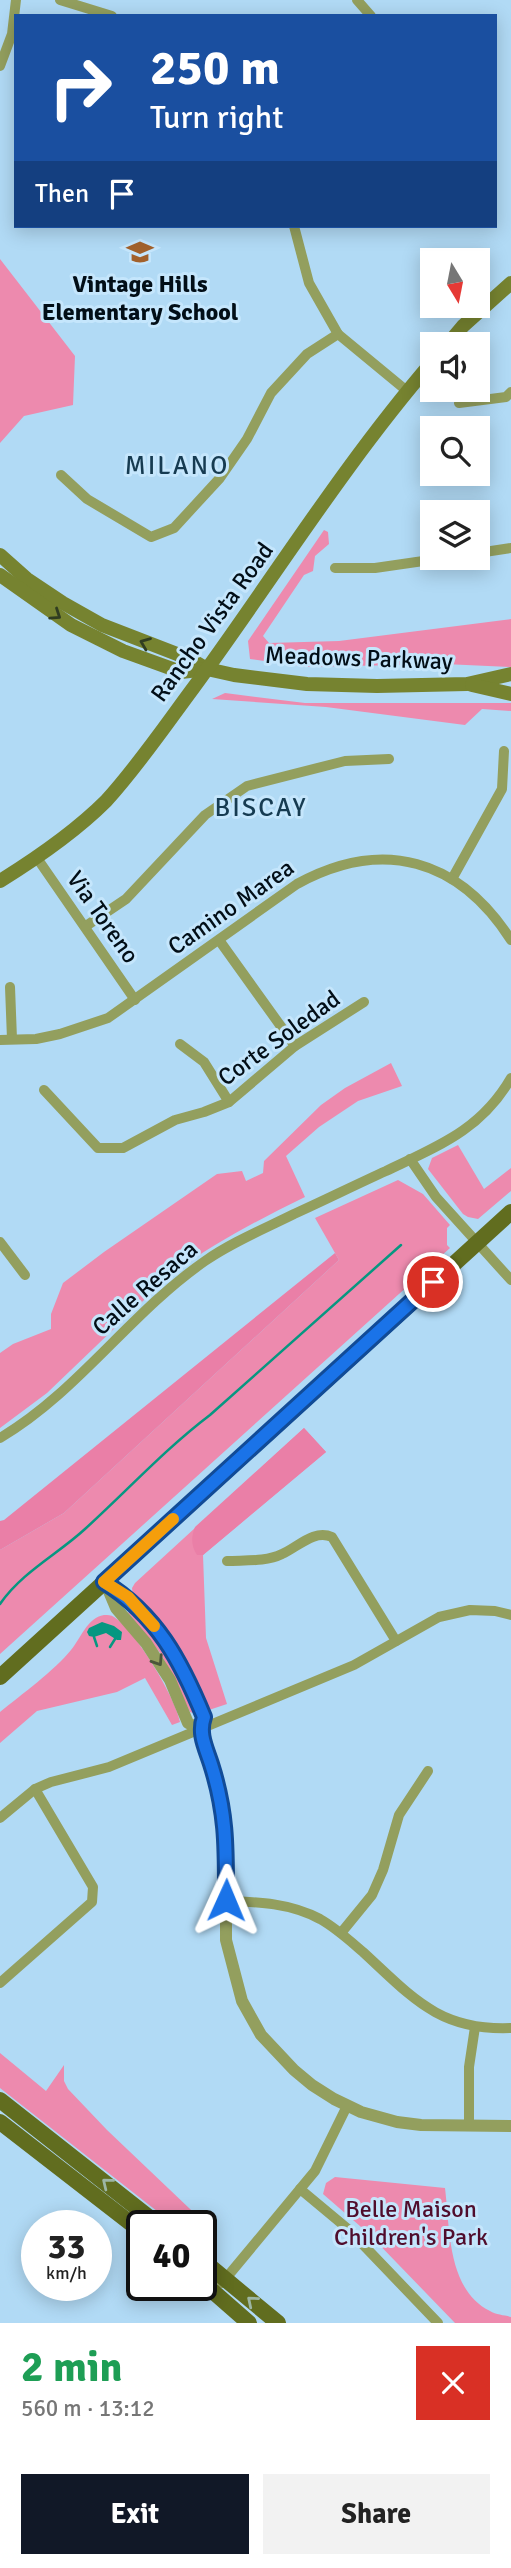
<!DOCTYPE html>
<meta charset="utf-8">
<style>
:root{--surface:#fff;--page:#f2f2f2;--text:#222;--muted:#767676;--accent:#111827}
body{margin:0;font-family:Signika,sans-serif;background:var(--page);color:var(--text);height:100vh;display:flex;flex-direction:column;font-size:26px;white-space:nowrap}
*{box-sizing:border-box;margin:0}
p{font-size:23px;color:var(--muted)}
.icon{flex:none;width:38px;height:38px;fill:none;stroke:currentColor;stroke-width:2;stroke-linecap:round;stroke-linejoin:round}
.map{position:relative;height:2323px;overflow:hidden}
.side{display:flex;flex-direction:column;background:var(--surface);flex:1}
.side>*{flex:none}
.hud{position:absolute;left:14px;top:14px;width:483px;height:214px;border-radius:0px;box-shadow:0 4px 18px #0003;background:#1a4fa0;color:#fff;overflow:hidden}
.needle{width:46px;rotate:170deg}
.buttons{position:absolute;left:420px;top:248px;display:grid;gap:14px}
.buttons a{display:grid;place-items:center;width:70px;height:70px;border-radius:0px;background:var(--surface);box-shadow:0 4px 18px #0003;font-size:35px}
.speed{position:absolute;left:21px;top:2210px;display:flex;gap:14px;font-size:35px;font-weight:700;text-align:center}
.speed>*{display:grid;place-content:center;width:91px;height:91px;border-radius:50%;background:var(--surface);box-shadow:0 4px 18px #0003;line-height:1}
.speed small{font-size:18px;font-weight:400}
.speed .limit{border:4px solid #111;border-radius:10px;background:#fff;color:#111}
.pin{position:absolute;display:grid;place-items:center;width:60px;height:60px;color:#fff;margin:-30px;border:4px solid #fff;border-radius:50%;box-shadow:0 2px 7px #0007}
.me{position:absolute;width:77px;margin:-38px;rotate:1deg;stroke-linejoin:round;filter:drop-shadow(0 0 5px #0008)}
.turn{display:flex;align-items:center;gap:24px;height:147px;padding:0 21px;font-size:32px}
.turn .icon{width:91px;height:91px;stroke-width:2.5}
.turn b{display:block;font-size:49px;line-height:60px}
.then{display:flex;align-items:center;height:66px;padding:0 21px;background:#0003;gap:14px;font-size:26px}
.round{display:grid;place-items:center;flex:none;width:74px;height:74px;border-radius:0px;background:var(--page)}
.head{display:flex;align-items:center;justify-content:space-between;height:119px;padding:0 21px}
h1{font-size:42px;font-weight:800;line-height:52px;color:#1e9e55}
.cta{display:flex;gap:14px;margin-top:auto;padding:14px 21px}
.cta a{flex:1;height:80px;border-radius:0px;background:var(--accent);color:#fff;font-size:28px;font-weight:800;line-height:80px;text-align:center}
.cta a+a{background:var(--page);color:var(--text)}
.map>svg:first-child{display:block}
</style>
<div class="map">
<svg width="511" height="2323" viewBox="0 0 511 2323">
<rect width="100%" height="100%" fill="#b1daf5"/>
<!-- green -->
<g fill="#ed8aae">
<path d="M0 259 75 356 73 405 24 416 0 443Z"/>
<path d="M324 530 328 532 329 544 315 556 313 571 304 575 263 636 269 643 339 641 511 619V667L444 664 306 667 250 659 248 641Z"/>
<path d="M225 693 305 703H511V711L482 709 465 725 326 707 212 699Z"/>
<path d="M391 1063 402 1086 358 1101 319 1127 286 1156 305 1197C256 1221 210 1245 167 1278L47 1393 0 1428V1353L13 1344 51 1329V1314L63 1283 104 1252 217 1174 242 1171 246 1181 263 1173 264 1161 321 1105 345 1088Z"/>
<path d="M458 1145 484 1189 511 1168V1191L478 1219 468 1217 463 1214 428 1169 432 1158Z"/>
<path d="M398 1180 423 1194 450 1225 447 1228V1245L450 1248 0 1654V1550L64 1513 339 1260 315 1218Z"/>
<path d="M304 1428 326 1452 203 1555 206 1638 227 1704 206 1711 133 1597 132 1588 135 1583Z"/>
<path d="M131 1609C161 1642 178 1669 195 1710L193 1713 190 1712 161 1654 128 1613Z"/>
<path d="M104 1615C108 1615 111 1615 114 1617 135 1630 176 1698 180 1722L172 1725 145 1678 117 1692 37 1711 0 1743V1712C21 1695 55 1670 71 1650 81 1638 87 1618 104 1615Z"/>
<path d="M0 2053 46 2091 64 2065V2081L68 2089 107 2130 210 2228 211 2253 201 2246V2226H176L0 2088Z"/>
<path d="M335 2177 445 2188C450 2228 447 2290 490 2311 496 2315 505 2315 511 2317V2323H455L368 2233 323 2194 326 2183Z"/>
</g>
<!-- forest -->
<g fill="#ea7fa7">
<path d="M335 1253 339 1260 64 1513 0 1550V1521L4 1520Z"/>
<path d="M304 1428 326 1452 203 1555H197C191 1546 191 1537 195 1527Z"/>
</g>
<!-- water -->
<path fill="#069781" d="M102 1622 114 1626 122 1632 121 1640H117L106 1633 94 1637 89 1636 87 1632 89 1628Z"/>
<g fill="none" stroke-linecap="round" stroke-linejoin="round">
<!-- stream -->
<g stroke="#069781" stroke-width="2.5">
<path d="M0 1604C22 1572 58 1554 85 1529 127 1491 165 1449 210 1415L401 1245"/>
<path d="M94 1637 97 1646"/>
<path d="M110 1647 115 1639"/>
</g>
<!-- minor -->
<g stroke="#939f5e" stroke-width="10">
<path d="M60 0 112 16"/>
<path d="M357 0 371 16"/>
<path d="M0 66 12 34 16 0"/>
<path d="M294 226 309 283 338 334 407 391"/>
<path d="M459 403 506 397 511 392"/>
<path d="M61 475 87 499 151 537 174 528 220 478 247 439 271 393 307 354 338 334"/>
<path d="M478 553 511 548"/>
<path d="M335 568H375L444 558"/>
<path d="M37 858 135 1000"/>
<path d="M452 879 502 789 504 751"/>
<path d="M86 926 126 899 205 815 247 786 345 761 389 759"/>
<path d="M219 940 295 1046"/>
<path d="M10 987 12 1039"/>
<path d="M0 1040 36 1039 60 1034 108 1018 297 884C383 837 459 859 511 940"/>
<path d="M180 1044 204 1062 229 1102"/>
<path d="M44 1090 98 1148H123L175 1120 204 1112 229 1102 295 1046 364 1002"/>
<path d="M410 1159 436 1197 511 1280"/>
<path d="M0 1242 25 1275"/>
<path d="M0 1438C78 1392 130 1313 205 1261 232 1242 264 1229 294 1214 325 1200 355 1185 386 1171 438 1146 481 1130 511 1078"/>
<path d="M227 1561C245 1560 266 1562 282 1554 298 1547 314 1529 332 1537L396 1641"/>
<path d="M0 1818 35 1789 51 1782 109 1767 354 1665 439 1617 470 1610 495 1611 511 1615"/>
<path d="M226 1901C259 1902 290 1903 320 1919 336 1928 349 1940 363 1952 412 1997 439 2031 511 2028"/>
<path d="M341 1933 372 1895 383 1870 399 1815 428 1771"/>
<path d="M0 1983 92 1902 93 1887 35 1789"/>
<path d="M469 2126V2067L475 2027"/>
<path d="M300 2189 348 2229 438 2323"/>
<path d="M222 2283 315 2171 347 2106"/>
</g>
<!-- tertiary -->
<g stroke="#939f5e" stroke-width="12">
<path d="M104 1582C156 1615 181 1661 204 1717L200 1729 221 1796 226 1827V1940L242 2001 261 2035 294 2070 312 2085 334 2099 361 2112 397 2122 421 2125 511 2126"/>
<path d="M105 1582 116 1608 146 1643 170 1680 188 1723 200 1729"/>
</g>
<!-- secondary -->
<g stroke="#768330" stroke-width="14">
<path d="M447 345 463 326 511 283"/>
<path d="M0 555 27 579 63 603 102 625 190 659 207 669 234 675 307 684 377 686 467 684 511 674"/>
<path d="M0 575 71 625 123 651 181 672 207 669"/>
<path d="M472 685 511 694"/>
<path d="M0 881C37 858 75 832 106 801 138 766 165 726 194 687 273 579 344 464 432 362"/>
</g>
<!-- primary -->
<g stroke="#616d1f" stroke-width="16">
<path d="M0 1677 511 1212"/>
<path d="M0 2100 160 2226"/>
<path d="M0 2122 142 2232"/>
<path d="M201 2259 278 2323"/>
<path d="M201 2281 249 2323"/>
</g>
</g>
<!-- one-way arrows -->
<defs><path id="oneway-chevron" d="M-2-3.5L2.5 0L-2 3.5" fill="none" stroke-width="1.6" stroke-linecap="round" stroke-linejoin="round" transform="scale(1.75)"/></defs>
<g stroke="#303d21">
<use href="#oneway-chevron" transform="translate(56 615) rotate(34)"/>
<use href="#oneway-chevron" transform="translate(145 643) rotate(-158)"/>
</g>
<use stroke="#4a563a" href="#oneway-chevron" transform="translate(158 1661) rotate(57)"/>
<g stroke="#9db6a4">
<use href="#oneway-chevron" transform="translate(107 2183) rotate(-141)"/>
<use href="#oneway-chevron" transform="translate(252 2301) rotate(-140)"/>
</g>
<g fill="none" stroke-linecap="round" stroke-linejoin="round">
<!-- route casing -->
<g stroke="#114b97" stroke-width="18">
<path id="route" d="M226 1900C226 1849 227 1814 211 1764 206 1748 198 1734 204 1717 181 1661 157 1615 104 1582L433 1282"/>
</g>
<!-- route -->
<use href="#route" stroke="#1a73e8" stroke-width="12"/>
<!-- slow -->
<path stroke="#f59e0b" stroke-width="12" d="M154 1626 128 1597 104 1582 173 1519"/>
</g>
<!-- icons -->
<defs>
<g id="school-bare" transform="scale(2.1)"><path d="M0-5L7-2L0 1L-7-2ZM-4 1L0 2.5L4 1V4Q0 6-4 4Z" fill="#a2612b" stroke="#c5e6fc" stroke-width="2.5" paint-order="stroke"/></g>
</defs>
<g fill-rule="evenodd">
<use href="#school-bare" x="140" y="252"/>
</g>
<g text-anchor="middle" stroke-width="6" stroke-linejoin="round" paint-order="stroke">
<!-- poi labels -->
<g font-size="24" font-weight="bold" fill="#020e17" stroke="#c5e6fc">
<text x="140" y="292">Vintage Hills<tspan x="140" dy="28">Elementary School</tspan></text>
</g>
<!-- street labels -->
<g font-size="24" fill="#020e17" stroke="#c5e6fc">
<text transform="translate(212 622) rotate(-54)" y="8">Rancho Vista Road</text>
<text transform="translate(359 658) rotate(2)" y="8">Meadows Parkway</text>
<text transform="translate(231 907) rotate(-35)" y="8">Camino Marea</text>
<text transform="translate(103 917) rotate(55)" y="8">Via Toreno</text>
<text transform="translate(279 1038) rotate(-36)" y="8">Corte Soledad</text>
<text transform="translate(145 1288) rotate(-41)" y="8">Calle Resaca</text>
</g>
<!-- park labels -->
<g font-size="24" fill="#500d2c" stroke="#c5e6fc">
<text x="411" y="2217">Belle Maison<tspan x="411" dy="28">Children's Park</tspan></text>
</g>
<!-- neighbourhood labels -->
<g font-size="26" letter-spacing="2" fill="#163b51" stroke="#c5e6fc">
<text x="177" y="474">MILANO</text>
<text x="261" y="816">BISCAY</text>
</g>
</g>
</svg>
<div class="buttons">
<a><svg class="needle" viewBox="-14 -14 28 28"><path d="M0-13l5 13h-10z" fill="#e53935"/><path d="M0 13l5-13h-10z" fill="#767676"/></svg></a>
<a><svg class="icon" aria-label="sound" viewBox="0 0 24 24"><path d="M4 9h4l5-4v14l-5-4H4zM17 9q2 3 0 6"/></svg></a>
<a><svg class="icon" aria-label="search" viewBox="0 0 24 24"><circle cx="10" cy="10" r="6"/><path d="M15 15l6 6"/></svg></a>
<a><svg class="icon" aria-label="layers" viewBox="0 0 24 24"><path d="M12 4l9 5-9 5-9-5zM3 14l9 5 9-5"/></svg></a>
</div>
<div class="speed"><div>33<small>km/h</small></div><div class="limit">40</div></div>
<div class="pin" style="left:433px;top:1282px;background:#d93025"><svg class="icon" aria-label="arrive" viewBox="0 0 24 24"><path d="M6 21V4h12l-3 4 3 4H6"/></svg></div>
<svg class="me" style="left:226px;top:1900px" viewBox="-20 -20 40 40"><path d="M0-17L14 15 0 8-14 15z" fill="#1a73e8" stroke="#fff" stroke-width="4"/></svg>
<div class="hud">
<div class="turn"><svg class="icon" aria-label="right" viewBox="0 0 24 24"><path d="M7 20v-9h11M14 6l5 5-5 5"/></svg><div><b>250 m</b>Turn right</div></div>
<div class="then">Then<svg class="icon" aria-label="arrive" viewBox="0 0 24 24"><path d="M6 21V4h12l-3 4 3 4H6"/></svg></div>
</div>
</div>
<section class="side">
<div class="head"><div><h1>2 min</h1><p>560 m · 13:12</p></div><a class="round" style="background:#d93025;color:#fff"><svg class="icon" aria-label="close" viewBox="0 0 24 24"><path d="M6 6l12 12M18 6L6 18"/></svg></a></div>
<div class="cta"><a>Exit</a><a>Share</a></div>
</section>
